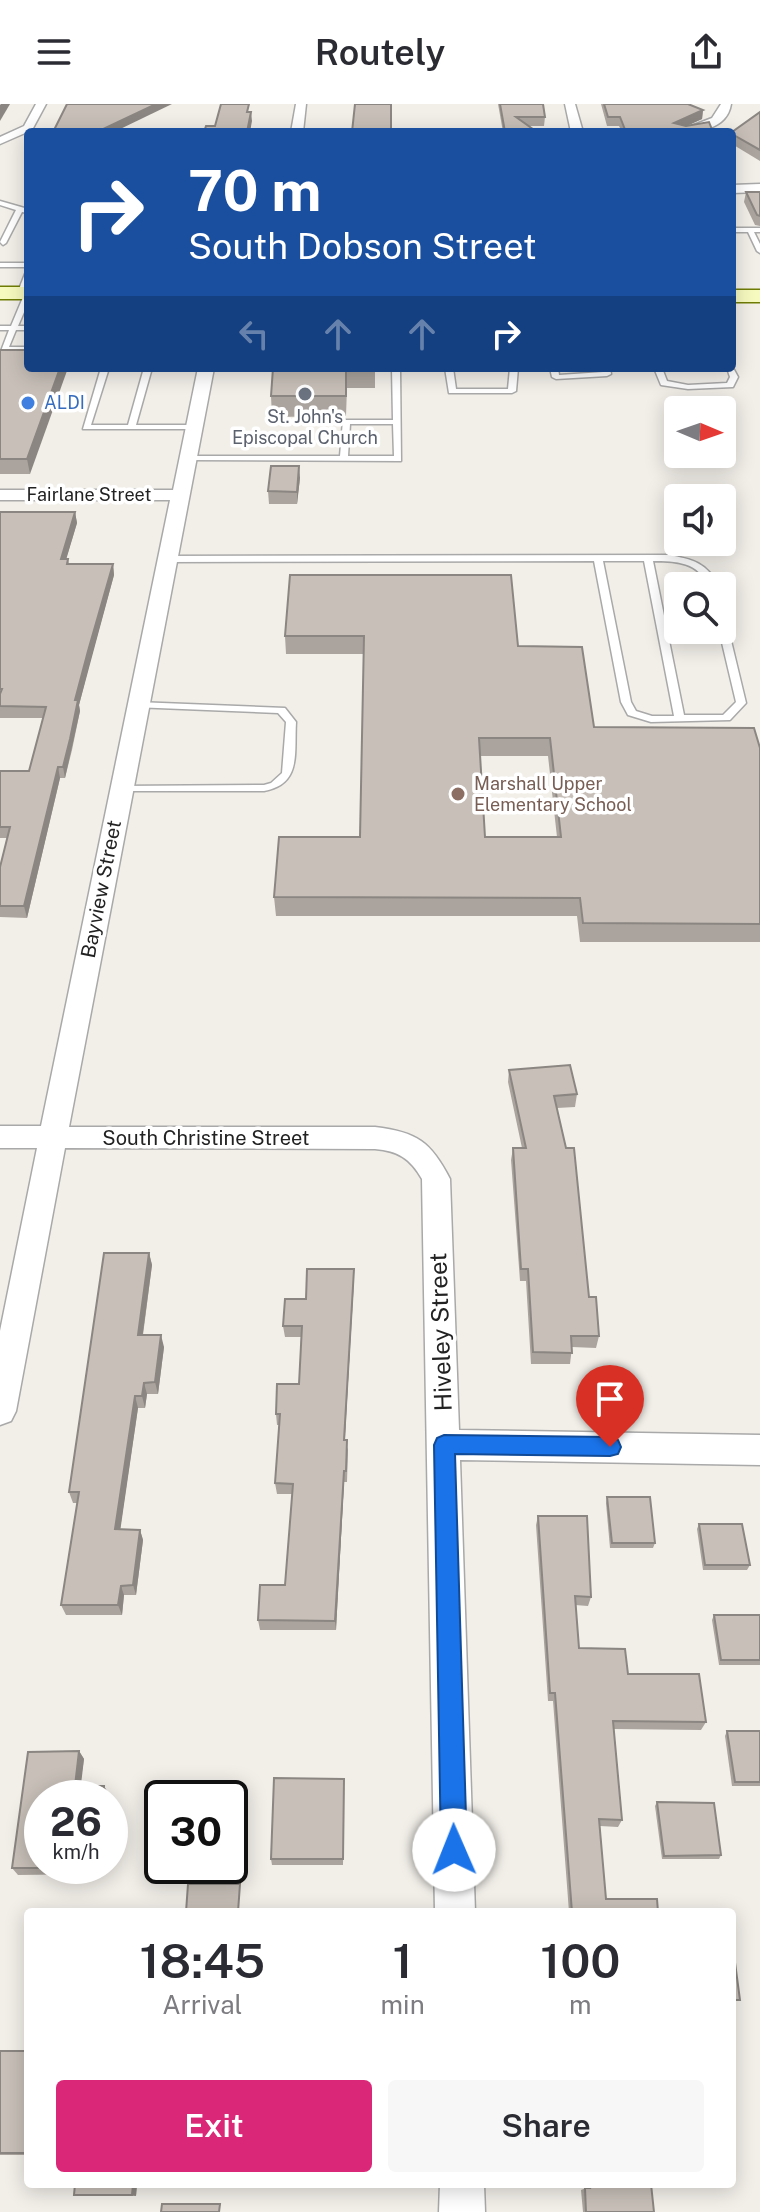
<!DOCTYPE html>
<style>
:root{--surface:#fff;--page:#f7f7f7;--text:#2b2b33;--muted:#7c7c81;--accent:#db2777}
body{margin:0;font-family:"Public Sans",sans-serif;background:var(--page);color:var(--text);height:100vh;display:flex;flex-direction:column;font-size:30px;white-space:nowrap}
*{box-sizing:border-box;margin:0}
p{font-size:26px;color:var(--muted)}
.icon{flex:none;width:44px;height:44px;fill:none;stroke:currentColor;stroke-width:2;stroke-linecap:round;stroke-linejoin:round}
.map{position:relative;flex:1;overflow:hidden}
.panel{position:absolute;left:24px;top:1804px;width:712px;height:280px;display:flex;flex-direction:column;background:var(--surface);border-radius:8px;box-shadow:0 4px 20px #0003}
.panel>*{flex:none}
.banner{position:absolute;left:24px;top:24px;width:712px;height:244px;border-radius:8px;box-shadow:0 4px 20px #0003;background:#1a4fa0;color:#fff;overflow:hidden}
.needle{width:52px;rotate:92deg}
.buttons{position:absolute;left:664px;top:292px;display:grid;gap:16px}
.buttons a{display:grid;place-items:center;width:72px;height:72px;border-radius:8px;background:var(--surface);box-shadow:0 4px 20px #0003;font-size:40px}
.speed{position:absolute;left:24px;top:1676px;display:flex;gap:16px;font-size:40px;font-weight:700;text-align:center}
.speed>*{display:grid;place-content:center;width:104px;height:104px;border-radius:50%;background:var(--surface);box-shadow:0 4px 20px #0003;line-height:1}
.speed small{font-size:20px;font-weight:400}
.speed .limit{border:4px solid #111;border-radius:12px;background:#fff;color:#111}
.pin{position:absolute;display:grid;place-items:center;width:68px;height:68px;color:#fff;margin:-82px -34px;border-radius:50% 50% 50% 0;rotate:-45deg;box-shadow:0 0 8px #0007}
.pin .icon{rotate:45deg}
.me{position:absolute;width:88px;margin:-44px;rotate:359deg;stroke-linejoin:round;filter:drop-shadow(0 0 6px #0008)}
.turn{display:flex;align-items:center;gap:28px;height:168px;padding:0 32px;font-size:36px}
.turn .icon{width:104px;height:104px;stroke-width:2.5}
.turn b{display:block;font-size:56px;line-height:68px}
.lanes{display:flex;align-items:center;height:76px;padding:0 32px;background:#0003;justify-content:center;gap:40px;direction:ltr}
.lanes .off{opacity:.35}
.eta{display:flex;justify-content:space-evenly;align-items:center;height:136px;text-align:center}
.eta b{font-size:48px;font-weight:600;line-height:56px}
.action{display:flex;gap:16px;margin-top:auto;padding:16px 32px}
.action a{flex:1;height:92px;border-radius:8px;background:var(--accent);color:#fff;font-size:32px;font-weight:600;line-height:92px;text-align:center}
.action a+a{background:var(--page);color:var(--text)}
header{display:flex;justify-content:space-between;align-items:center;height:104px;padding:0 32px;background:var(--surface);font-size:36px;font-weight:600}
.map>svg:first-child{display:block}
</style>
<header><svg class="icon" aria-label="menu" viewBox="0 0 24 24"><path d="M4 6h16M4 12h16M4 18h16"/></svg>Routely<svg class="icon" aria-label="share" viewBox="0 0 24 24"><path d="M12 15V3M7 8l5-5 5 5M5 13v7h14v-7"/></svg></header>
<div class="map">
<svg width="760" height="2108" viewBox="0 0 760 2108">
<rect width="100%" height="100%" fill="#f2efe9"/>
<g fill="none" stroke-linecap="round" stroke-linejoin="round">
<!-- lane casing -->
<g stroke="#a9a9a9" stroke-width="3">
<g id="lane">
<path d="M0 97 28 105V109L22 108 6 139 3 141 0 138 16 106 0 101Z"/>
<path d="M732 124H760V128H754L760 140V149L757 147 748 128H732Z"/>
<rect x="0" y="159" width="28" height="4"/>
<path d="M28 168V177L22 189 17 190 25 170Z"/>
<path d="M28 189V199L18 222H28V226H16L9 243H28V247H1L9 226H0V222H11L24 191Z"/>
<path d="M732 262 738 273 733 283 688 285 661 281 654 264H662L667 277 688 281 727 279 730 273 727 264H732Z"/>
<path d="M101 264H109L91 321H128L144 264H152L136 321H193L197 323 193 325H83Z"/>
<path d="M392 264H400L401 357 187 356 183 354 187 352H340L343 316H393ZM350 320H393L394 352H348Z"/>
<path d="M445 264H453L456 285H508L510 264H518L516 287 512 289H449Z"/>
<path d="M550 264H558L559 271 603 268 602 264H610L611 270 607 272 556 275 552 273Z"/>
<path d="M669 451C691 455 709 459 717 482H707C700 458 675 457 653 457L684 611H723L736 598 719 526H722V517L727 520 746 599 730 616 651 618 628 611 621 598 594 457 166 458 161 455 166 452ZM603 457H644L674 612H652L636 607 631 598Z"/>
<path d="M137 598 285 604 296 618C294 649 302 680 264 687H116V683L120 682 264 681 271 679 282 669 286 618 278 609 133 603V599Z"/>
</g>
</g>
<!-- street casing -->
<g stroke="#a9a9a9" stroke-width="3">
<g id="street">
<path d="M36 0H46L32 26 0 40V33L24 22Z"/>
<path d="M296 0H306L303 28H291Z"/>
<path d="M565 0H575L583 28H571Z"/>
<path d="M721 0H731C727 26 698 28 676 28L712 14Z"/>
<path d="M760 80V88L732 89V81Z"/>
<path d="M198 264H214L69 1023H375C417 1028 431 1038 450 1075L459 1326 760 1331V1361L460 1356 475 1808H435L422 1075C410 1054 398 1047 375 1045L65 1044 16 1307 11 1317 0 1321V1227L37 1044H0V1022H41L170 396H0V386H173Z"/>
<path d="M440 2080H484L485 2108H439Z"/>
</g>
</g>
<!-- secondary casing -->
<g stroke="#707d05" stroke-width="3">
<g id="secondary">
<rect x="0" y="183" width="28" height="12"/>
<rect x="732" y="186" width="28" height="12"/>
</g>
</g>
<!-- lane -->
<use href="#lane" fill="#fff" fill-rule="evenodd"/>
<!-- street -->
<use href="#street" fill="#fff" fill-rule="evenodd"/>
<!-- secondary -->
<use href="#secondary" fill="#f7fabf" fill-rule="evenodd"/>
</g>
<!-- wall -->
<g fill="#aba49e" fill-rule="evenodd">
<path d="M498 0H543L545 13 544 22H529L537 28H503Z"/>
<path d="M601 0H691V1L703 6 702 15 688 21 713 28H622L619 22H607Z"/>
<path d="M760 8V57L732 40V28Z"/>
<path d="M746 88H760V122L755 121 744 98Z"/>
<path d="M0 246H28L30 370H0Z"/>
<path d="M273 264H375V284H347L346 312 272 313 271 292Z"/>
<path d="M300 374 297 400H269L268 387Z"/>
<path d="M0 408H75L77 419 66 455H68L69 460H113L114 471 90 558 79 601 80 607 72 646 65 674H60L27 814 0 813V763L7 734H0V667H29L43 614H0Z"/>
<path d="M290 471 518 542 594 623 760 644V838H580L577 812H276L274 793 360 733 364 550H286L285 532ZM480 652H548L557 733H485Z"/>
<path d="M509 966 577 990 575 1003 557 1004 589 1193 599 1232 596 1244 572 1243 570 1260H531L526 1177H520L511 1056 513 1044H522L508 978Z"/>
<path d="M149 1149 152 1161 143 1231 164 1243 158 1290H147L145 1304H138L120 1425 140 1426 143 1436 136 1491H124L122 1511H66L61 1501 77 1399H73L69 1388Z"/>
<path d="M354 1165 345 1336 348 1346 347 1378H344L336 1526H260L258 1516 285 1481 292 1390H277L275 1379 279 1321H277L276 1310 299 1280 301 1233H285L283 1222 306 1195Z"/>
<path d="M607 1393 655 1439 653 1444H610L606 1399Z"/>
<path d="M538 1412 591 1493 588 1502 575 1501 579 1544 628 1570 706 1618 701 1626 614 1625 622 1716 618 1723 600 1722 606 1795 658 1808H569L553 1597H548L536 1421Z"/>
<path d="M699 1420 750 1461 747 1466H703L697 1425Z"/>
<path d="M714 1511H760V1561H719L712 1516Z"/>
<path d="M727 1627H760V1682H732L725 1632Z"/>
<path d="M79 1647 84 1655 80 1682H104L108 1689 100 1770 18 1771 12 1764Z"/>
<path d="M344 1675 343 1761H272L271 1755Z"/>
<path d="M657 1698 721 1751 719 1755H662L655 1702Z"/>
<rect x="0" y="1947" width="28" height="104"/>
<path d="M137 2080 136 2092H78L74 2091Z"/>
<path d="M586 2080H651L654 2108H583L581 2086 586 2084Z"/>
</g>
<!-- shaded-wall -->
<g fill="#8b8681">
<path d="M1 0H10L0 17V1Z"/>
<path d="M156 0H172L114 28H97Z"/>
<path d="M703 6 702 15 674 28V19Z"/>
<path d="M251 8 252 17 250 28H247Z"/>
<path d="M60 264H68L30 370 27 355Z"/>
<path d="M299 362 300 374 297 400V388Z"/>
<path d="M75 408 77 419 63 466 61 455Z"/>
<path d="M113 460 114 471 79 601 80 607 65 674 63 663 75 596 88 547Z"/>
<path d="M58 663 60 674 27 814 24 802Z"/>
<path d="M149 1149 152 1161 141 1243 138 1231Z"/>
<path d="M354 1165V1177L344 1346V1336Z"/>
<path d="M161 1231 164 1243 158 1290 155 1278Z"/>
<path d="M144 1279 147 1290 145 1304 142 1292Z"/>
<path d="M135 1292 138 1304 119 1435 115 1425Z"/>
<path d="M344 1367V1378L336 1526 335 1517Z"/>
<path d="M140 1426 143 1436 136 1491 133 1481Z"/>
<path d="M121 1482 124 1491 122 1511 118 1501Z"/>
<path d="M79 1647 84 1655 80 1689 75 1682Z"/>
<path d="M104 1682 108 1689V1694H103Z"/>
<path d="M96 1762H101L100 1770 96 1764Z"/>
<path d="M133 2080H137L136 2092 132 2091Z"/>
</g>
<!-- building -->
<g fill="#c7bfb8" stroke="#8b8681" stroke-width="2" fill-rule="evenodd">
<path d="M67 0H156L97 28H53Z"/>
<path d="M221 0H249L247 8H251L247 28H204L206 22H215Z"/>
<path d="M355 0H391V28H352Z"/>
<path d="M500 0H543L545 13H516L537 28H505Z"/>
<path d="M604 0H688L703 6 674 19 686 22 709 18 713 28H626L620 13H608Z"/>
<path d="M760 8V46L732 30V28Z"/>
<path d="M746 88H760V112L757 111Z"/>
<path d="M0 246H28V264H60L27 355H0Z"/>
<path d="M273 264H346V292H271Z"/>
<path d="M271 362H299L297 388 268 387Z"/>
<path d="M0 408H75L61 455H68L67 460H113L88 547 75 596H78L70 635 63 663H58L24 802H0V763L10 723H0V667H29L46 603 0 602V590L2 585H0Z"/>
<path d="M290 471H511L518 542 582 543 594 623 754 624 760 644V820L583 819 580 794 274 793 279 733H360L364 532H285ZM479 634H550L561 733H485Z"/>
<path d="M570 961 577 990 554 992 566 1044H574L589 1193H596L599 1232H571L572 1249 533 1248 528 1165H521L513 1044H526L509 966Z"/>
<path d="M104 1149H149L138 1231H161L155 1278 144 1279 142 1292H135L115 1425 140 1426 133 1481 121 1482 118 1501H61L79 1388H69Z"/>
<path d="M307 1165H354L344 1336H347L346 1367H344L335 1517 258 1516 260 1481H285L293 1380 275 1379 280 1310H276L277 1280H299L302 1222H283L285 1195H306Z"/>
<path d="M607 1393H650L655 1439H612Z"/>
<path d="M538 1412H587L591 1493 575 1492 579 1544 625 1545 628 1570H699L706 1618 613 1617 622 1716 599 1715 606 1795H657L658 1808H572L555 1589H550Z"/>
<path d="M699 1420H742L750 1461H705Z"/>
<path d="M714 1511H760V1556H721Z"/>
<path d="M727 1627H760V1678H735Z"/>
<path d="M79 1647 75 1682H104L103 1694H42V1762H96V1764H12L28 1648Z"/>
<path d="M274 1674 344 1675 343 1755H271Z"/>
<path d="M657 1698 714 1699 721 1751 664 1752Z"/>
<path d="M188 1780H240L238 1808H186Z"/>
<path d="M732 1836 740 1896H732Z"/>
<rect x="0" y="1947" width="28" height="102"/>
<path d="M75 2080H133L132 2091H74Z"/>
<path d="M589 2080H651L654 2108H586L585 2084H590Z"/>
<path d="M162 2100H220L219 2108H161Z"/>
</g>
<!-- route -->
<path fill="#1a73e8" stroke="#114b97" stroke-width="2" d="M444 1331 610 1333 618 1336 621 1343 618 1350 610 1352 455 1350 467 1746 463 1755 454 1758 445 1755 441 1746 434 1341 437 1334Z"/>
<!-- markers -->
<circle fill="#6b7280" stroke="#fff" stroke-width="3" cx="305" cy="290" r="8"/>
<circle fill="#3f7fe0" stroke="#fff" stroke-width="3" cx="28" cy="299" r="8"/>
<circle fill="#8d6e63" stroke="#fff" stroke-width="3" cx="458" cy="690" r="8"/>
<g text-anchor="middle" stroke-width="7" stroke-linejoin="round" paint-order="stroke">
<!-- far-shop labels -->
<g font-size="18" fill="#366cbe" stroke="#fff" text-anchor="start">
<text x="44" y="305">ALDI</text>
</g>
<!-- far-worship labels -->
<g font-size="18" fill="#5b616d" stroke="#fff">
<text x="305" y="319">St. John's<tspan x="305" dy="21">Episcopal Church</tspan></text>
</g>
<!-- far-street labels -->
<g font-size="18" fill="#222" stroke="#fff">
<text x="89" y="397">Fairlane Street</text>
</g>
<!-- far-education labels -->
<g font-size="18" fill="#785e54" stroke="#fff" text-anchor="start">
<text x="474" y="686">Marshall Upper<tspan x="474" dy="21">Elementary School</tspan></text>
</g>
<!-- street labels -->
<g font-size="20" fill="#222" stroke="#fff">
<text transform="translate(101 785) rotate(-79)" y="7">Bayview Street</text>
<text x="206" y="1041">South Christine Street</text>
</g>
<!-- near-street labels -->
<g font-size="24" fill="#222" stroke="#fff">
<text transform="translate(441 1228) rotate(-92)" y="8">Hiveley Street</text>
</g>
</g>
</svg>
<div class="buttons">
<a><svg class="needle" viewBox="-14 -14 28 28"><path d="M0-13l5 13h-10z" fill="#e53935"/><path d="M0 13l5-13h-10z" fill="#7c7c81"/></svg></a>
<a><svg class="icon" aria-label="sound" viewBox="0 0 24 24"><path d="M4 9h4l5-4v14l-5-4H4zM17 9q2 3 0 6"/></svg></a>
<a><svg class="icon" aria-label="search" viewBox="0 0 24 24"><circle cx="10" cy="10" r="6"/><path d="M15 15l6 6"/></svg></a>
</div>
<div class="speed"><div>26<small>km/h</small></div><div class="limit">30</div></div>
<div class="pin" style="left:610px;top:1343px;background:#d93025"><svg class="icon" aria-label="arrive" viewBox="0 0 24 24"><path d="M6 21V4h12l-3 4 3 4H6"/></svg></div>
<svg class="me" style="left:454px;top:1746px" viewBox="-20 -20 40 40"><circle r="19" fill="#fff"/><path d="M0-13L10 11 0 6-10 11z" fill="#1a73e8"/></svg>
<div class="banner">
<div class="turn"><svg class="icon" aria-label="right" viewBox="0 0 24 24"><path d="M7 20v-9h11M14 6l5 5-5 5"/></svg><div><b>70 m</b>South Dobson Street</div></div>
<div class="lanes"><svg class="icon off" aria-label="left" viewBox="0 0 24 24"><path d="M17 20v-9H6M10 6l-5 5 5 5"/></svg><svg class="icon off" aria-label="ahead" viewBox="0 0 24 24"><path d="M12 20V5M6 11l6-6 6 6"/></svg><svg class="icon off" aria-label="ahead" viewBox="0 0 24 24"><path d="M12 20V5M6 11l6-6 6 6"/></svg><svg class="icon" aria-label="right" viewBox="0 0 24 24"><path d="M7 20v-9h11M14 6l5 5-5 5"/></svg></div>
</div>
<section class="panel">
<div class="eta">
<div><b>18:45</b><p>Arrival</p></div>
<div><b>1</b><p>min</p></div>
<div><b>100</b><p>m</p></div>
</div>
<div class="action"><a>Exit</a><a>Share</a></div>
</section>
</div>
